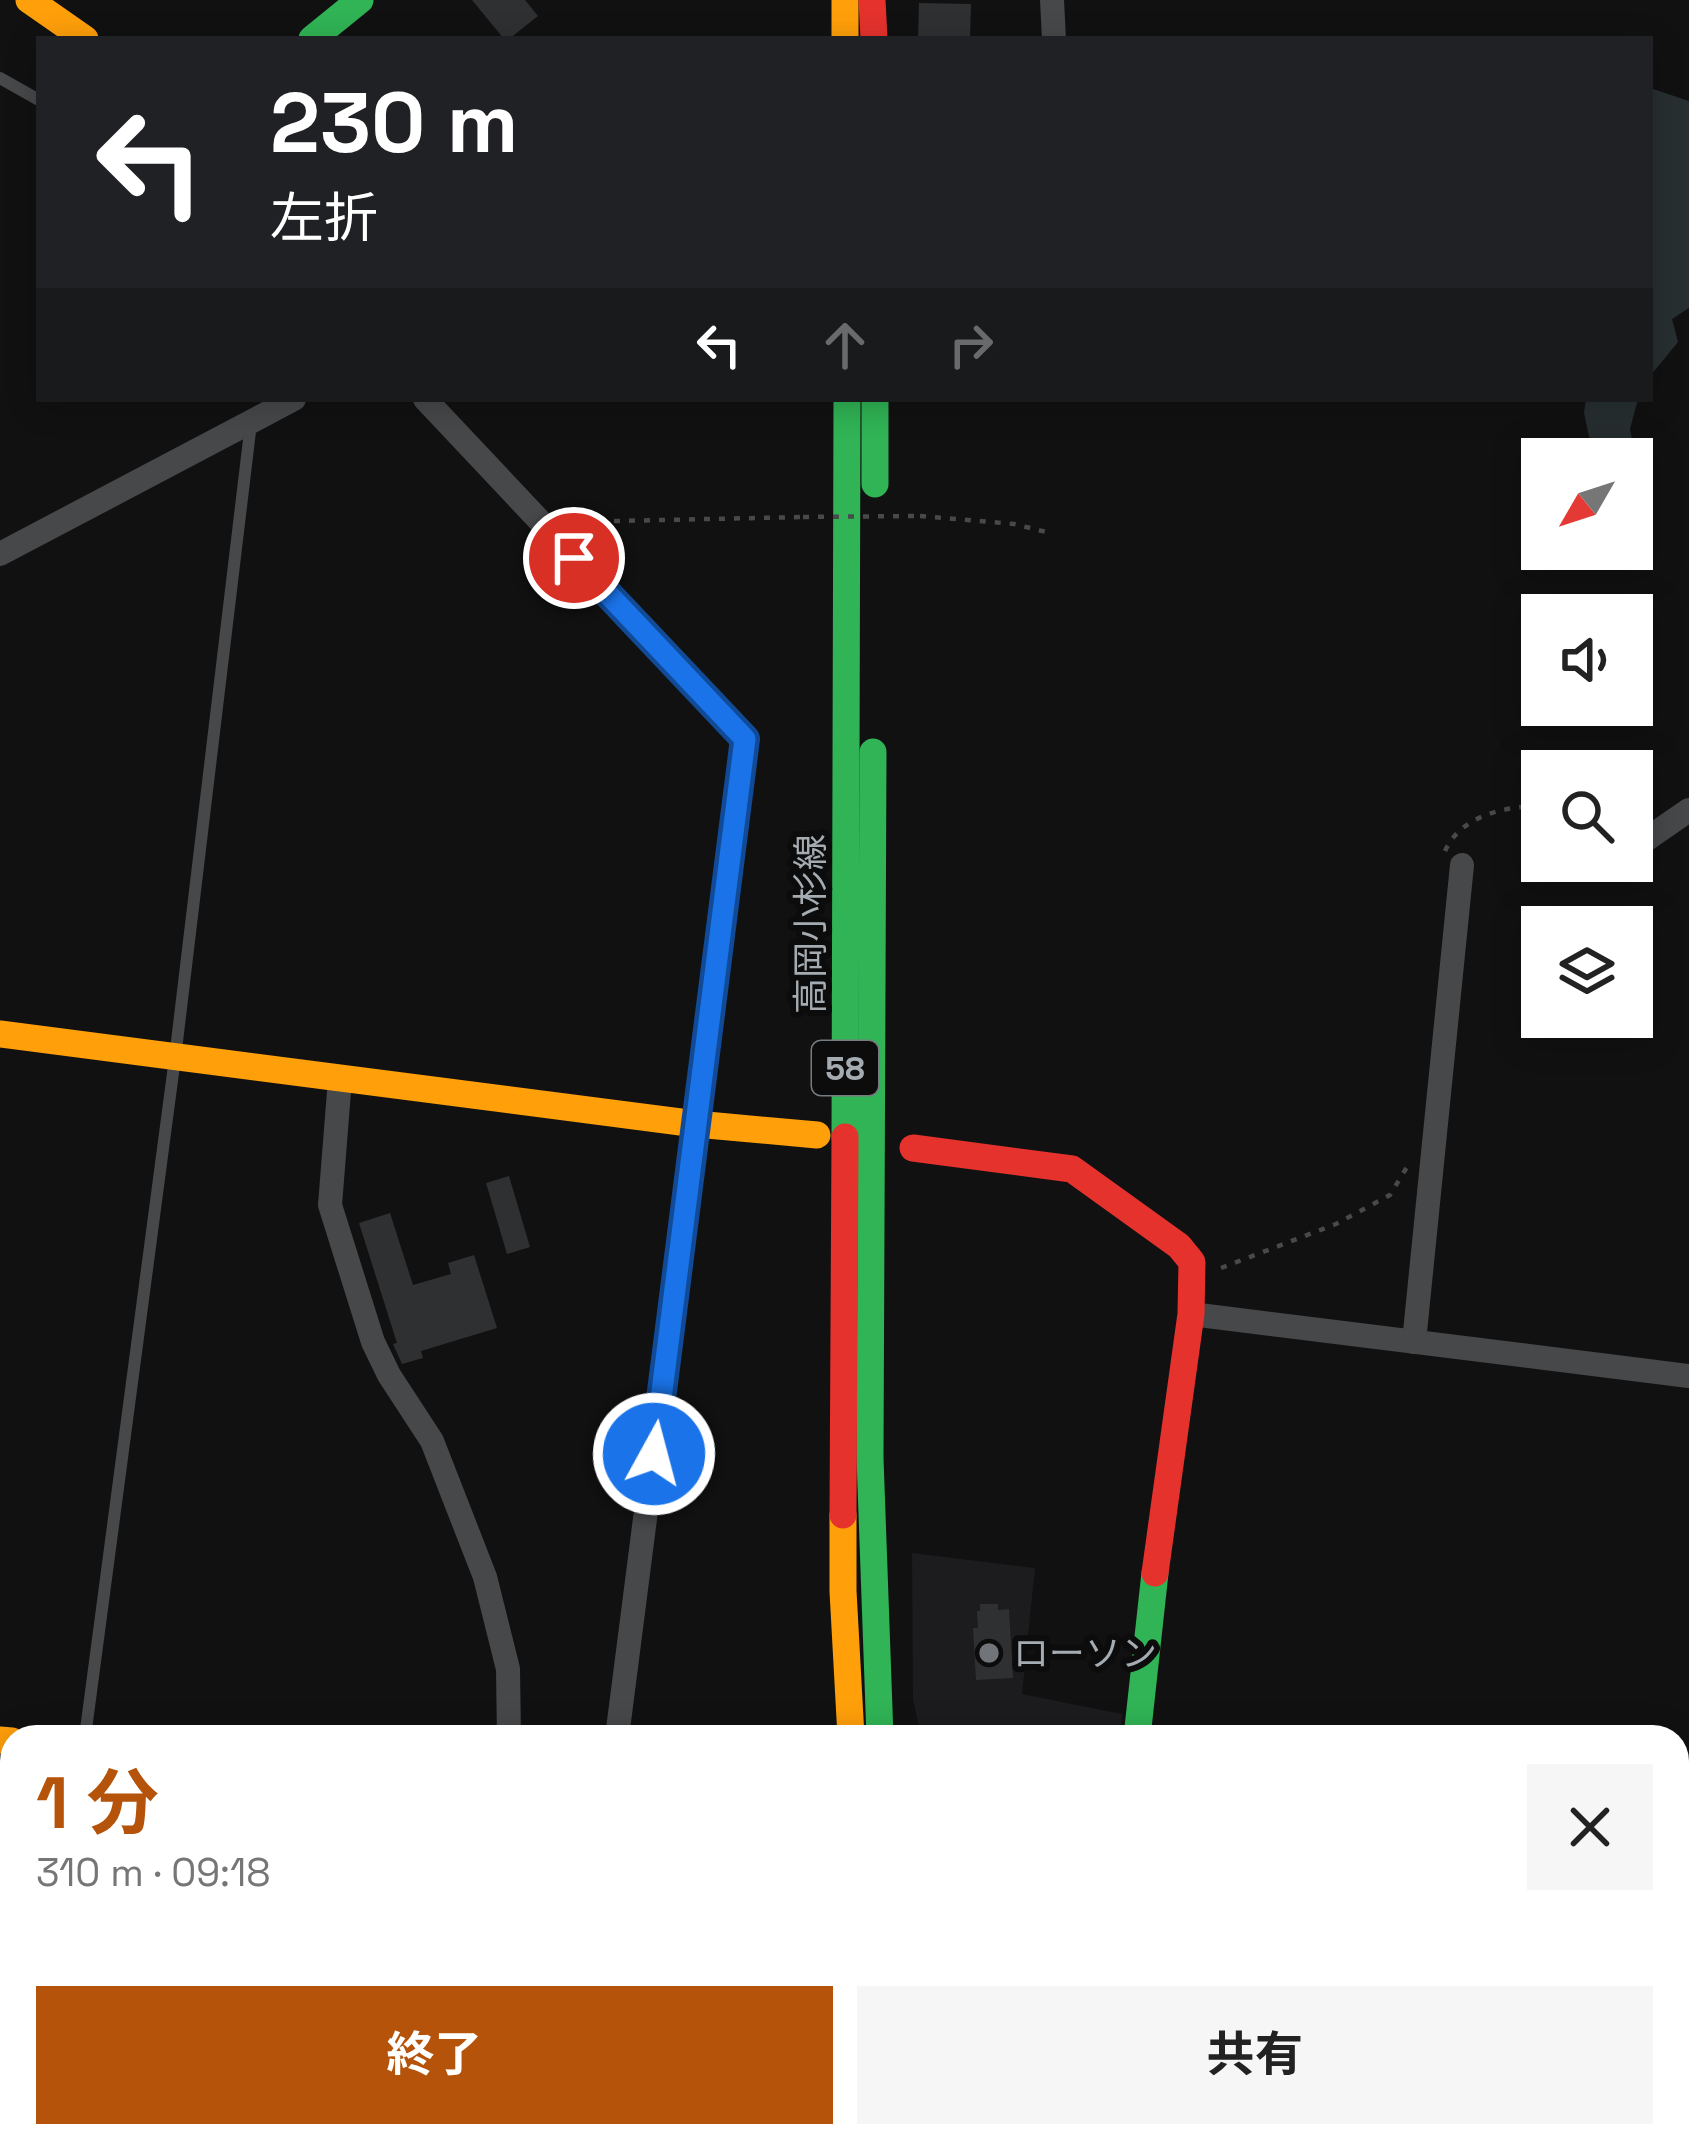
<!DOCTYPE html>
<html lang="ja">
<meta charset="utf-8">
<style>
:root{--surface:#fff;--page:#f6f6f6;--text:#222;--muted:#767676;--accent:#b45309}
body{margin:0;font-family:"Space Grotesk","Noto Sans JP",sans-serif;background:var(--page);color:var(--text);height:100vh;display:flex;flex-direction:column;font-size:45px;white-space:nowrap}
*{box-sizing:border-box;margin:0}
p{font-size:39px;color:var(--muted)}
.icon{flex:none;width:66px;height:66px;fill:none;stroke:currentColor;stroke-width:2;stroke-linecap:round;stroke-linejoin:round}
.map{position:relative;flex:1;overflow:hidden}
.details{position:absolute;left:0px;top:1725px;width:1689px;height:423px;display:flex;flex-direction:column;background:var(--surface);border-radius:36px 36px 0 0;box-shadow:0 6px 30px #0003}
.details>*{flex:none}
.top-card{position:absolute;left:36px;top:36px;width:1617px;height:366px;border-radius:0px;box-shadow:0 6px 30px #0003;background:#202124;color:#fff;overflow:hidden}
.needle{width:78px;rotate:231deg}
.controls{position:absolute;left:1521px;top:438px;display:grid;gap:24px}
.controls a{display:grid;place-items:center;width:132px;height:132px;border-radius:0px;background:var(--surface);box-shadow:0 6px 30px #0003;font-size:60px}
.pin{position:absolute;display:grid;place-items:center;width:102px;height:102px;color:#fff;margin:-51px;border:6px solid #fff;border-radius:50%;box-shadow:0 3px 12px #0007}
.me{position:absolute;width:132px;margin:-66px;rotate:7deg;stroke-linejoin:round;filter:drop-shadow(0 0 9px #0008)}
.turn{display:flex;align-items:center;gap:42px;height:252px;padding:0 36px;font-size:54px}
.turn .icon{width:156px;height:156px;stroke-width:2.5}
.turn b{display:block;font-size:84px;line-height:102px}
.lanes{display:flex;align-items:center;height:114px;padding:0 36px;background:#0003;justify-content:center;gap:60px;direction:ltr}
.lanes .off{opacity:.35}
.round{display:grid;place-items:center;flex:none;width:126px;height:126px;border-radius:0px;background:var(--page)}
.overview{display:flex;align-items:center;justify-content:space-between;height:204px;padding:0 36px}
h1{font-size:72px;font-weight:700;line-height:90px;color:var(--accent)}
.cta{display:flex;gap:24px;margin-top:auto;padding:24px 36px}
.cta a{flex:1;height:138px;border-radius:0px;background:var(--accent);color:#fff;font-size:48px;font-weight:700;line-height:138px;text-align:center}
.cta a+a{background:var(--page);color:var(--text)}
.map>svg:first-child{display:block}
</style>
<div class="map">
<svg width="1689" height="2147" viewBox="0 0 1689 2147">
<rect width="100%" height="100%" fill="#111112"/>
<!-- built -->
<path fill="#1c1c1e" d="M912 1553 1035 1568 1022 1694 1122 1714 1121 1737H921L913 1698Z"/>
<!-- water -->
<g fill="#272f31">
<path d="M1650 88 1689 101V308L1672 319 1678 342 1650 376Z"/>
<path d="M1586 399H1638L1630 429 1641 486 1632 489V459H1594L1584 413Z"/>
</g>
<!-- building -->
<g fill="#2f3032">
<path d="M472 0H525L538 16 509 39H504Z"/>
<path d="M919 3 971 4 970 39H918Z"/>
<path d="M509 1176 530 1247 507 1254 486 1183Z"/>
<path d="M390 1213 413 1285 451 1274 448 1263 474 1255 497 1328 421 1351 423 1358 402 1364 393 1344 397 1343 359 1223Z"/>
<path d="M980 1604H998V1610L1009 1609 1013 1678 976 1680 973 1628H978L977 1611H980Z"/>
</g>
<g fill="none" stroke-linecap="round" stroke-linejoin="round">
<!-- path -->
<g stroke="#47494b" stroke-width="4.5" stroke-dasharray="6 9" stroke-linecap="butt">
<path d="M920 516 1014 524 1050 533"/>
<path d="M569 522 803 517"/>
<path d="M1445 851C1461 815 1506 806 1542 806"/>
<path d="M1221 1268 1336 1224 1390 1195 1410 1162"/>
<path d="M34 2147 36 2136"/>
</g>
<!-- lane -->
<g stroke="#46484a" stroke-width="12">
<path d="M0 78 39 100"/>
<path d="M85 1737 175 1058 251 423"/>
</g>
<!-- street -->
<g stroke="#46484a" stroke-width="24">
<path d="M1052 0 1054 39"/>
<path d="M425 399 745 739 617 1737"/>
<path d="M0 554 294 399"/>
<path d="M1644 841 1689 810"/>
<path d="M340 1079 330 1205 373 1342 389 1375 432 1441 485 1577 508 1669 509 1737"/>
<path d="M1191 1314 1689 1376"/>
<path d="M1414 1342 1462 865"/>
<path d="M580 2136 584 2147"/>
<path d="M1101 2147 1103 2136"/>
</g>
<!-- fast -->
<g stroke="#30b455" stroke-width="27">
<path d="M312 39 360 0"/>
<path d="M875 399V484"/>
<path d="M873 752 870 1458 880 1737"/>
<path d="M845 1137 847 399"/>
<path d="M1137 1737 1155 1573"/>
</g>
<!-- slow -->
<g stroke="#ff9f0a" stroke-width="27">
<path d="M29 0 85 39"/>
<path d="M845 0V39"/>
<path d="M0 1034 696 1124 817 1135"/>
<path d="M843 1515V1591L851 1737"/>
<path d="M0 1740 12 1741"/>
<path d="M892 2136 894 2147"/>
</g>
<!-- jam -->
<g stroke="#e5322d" stroke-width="27">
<path d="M872 0 874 39"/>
<path d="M913 1148 1072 1169 1179 1246 1192 1262 1191 1314 1155 1573"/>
<path d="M843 1515 845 1137"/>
<path d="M1677 1893 1689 1894"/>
</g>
<!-- path-bridge -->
<path stroke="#47494b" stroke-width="4.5" stroke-dasharray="6 9" stroke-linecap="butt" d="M803 517 920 516"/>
</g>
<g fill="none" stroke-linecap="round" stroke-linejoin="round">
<!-- route casing -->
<g stroke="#114b97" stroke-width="30">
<path id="route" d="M574 558 745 739 654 1454"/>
</g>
<!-- route -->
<use href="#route" stroke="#1a73e8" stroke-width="21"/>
</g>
<!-- markers -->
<circle fill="#717579" stroke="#0c0c0d" stroke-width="4.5" cx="989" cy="1653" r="12"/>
<g text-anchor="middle" stroke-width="12" stroke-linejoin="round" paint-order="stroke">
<!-- shield labels -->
<rect fill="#0c0c0d" stroke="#767b80" stroke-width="3" x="812" y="1041" width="66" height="54" rx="9"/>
<g font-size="33" font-weight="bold" fill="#a4abb1">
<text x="845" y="1080">58</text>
</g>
<!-- street labels -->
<g font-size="36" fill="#a4abb1" stroke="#0c0c0d">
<text transform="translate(810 924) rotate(-90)" y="13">高岡小杉線</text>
</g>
<!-- poi labels -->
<g font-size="36" fill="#a4abb1" stroke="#0c0c0d" text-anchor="start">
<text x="1013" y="1666">ローソン</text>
</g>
</g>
</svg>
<div class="controls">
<a><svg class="needle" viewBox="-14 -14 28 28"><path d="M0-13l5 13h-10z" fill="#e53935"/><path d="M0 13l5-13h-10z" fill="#767676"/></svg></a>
<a><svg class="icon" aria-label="sound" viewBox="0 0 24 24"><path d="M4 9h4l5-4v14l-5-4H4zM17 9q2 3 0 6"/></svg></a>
<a><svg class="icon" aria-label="search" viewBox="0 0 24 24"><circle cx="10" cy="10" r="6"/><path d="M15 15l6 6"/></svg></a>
<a><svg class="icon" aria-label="layers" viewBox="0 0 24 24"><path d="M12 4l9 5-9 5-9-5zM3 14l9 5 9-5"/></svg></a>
</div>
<div class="pin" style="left:574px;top:558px;background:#d93025"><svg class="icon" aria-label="arrive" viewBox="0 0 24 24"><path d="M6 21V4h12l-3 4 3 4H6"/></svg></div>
<svg class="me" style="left:654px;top:1454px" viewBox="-20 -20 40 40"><circle r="17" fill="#1a73e8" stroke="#fff" stroke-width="3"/><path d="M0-11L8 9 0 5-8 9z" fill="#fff"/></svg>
<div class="top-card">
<div class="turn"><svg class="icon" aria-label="left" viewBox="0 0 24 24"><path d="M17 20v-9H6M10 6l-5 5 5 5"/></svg><div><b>230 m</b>左折</div></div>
<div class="lanes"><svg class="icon" aria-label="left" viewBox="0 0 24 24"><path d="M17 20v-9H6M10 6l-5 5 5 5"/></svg><svg class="icon off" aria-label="ahead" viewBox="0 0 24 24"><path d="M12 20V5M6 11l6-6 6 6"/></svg><svg class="icon off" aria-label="right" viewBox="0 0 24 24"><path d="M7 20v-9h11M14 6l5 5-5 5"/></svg></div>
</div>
<section class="details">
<div class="overview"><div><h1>1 分</h1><p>310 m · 09:18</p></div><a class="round"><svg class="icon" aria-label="close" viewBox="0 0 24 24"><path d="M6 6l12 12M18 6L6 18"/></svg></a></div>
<div class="cta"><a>終了</a><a>共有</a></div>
</section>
</div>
